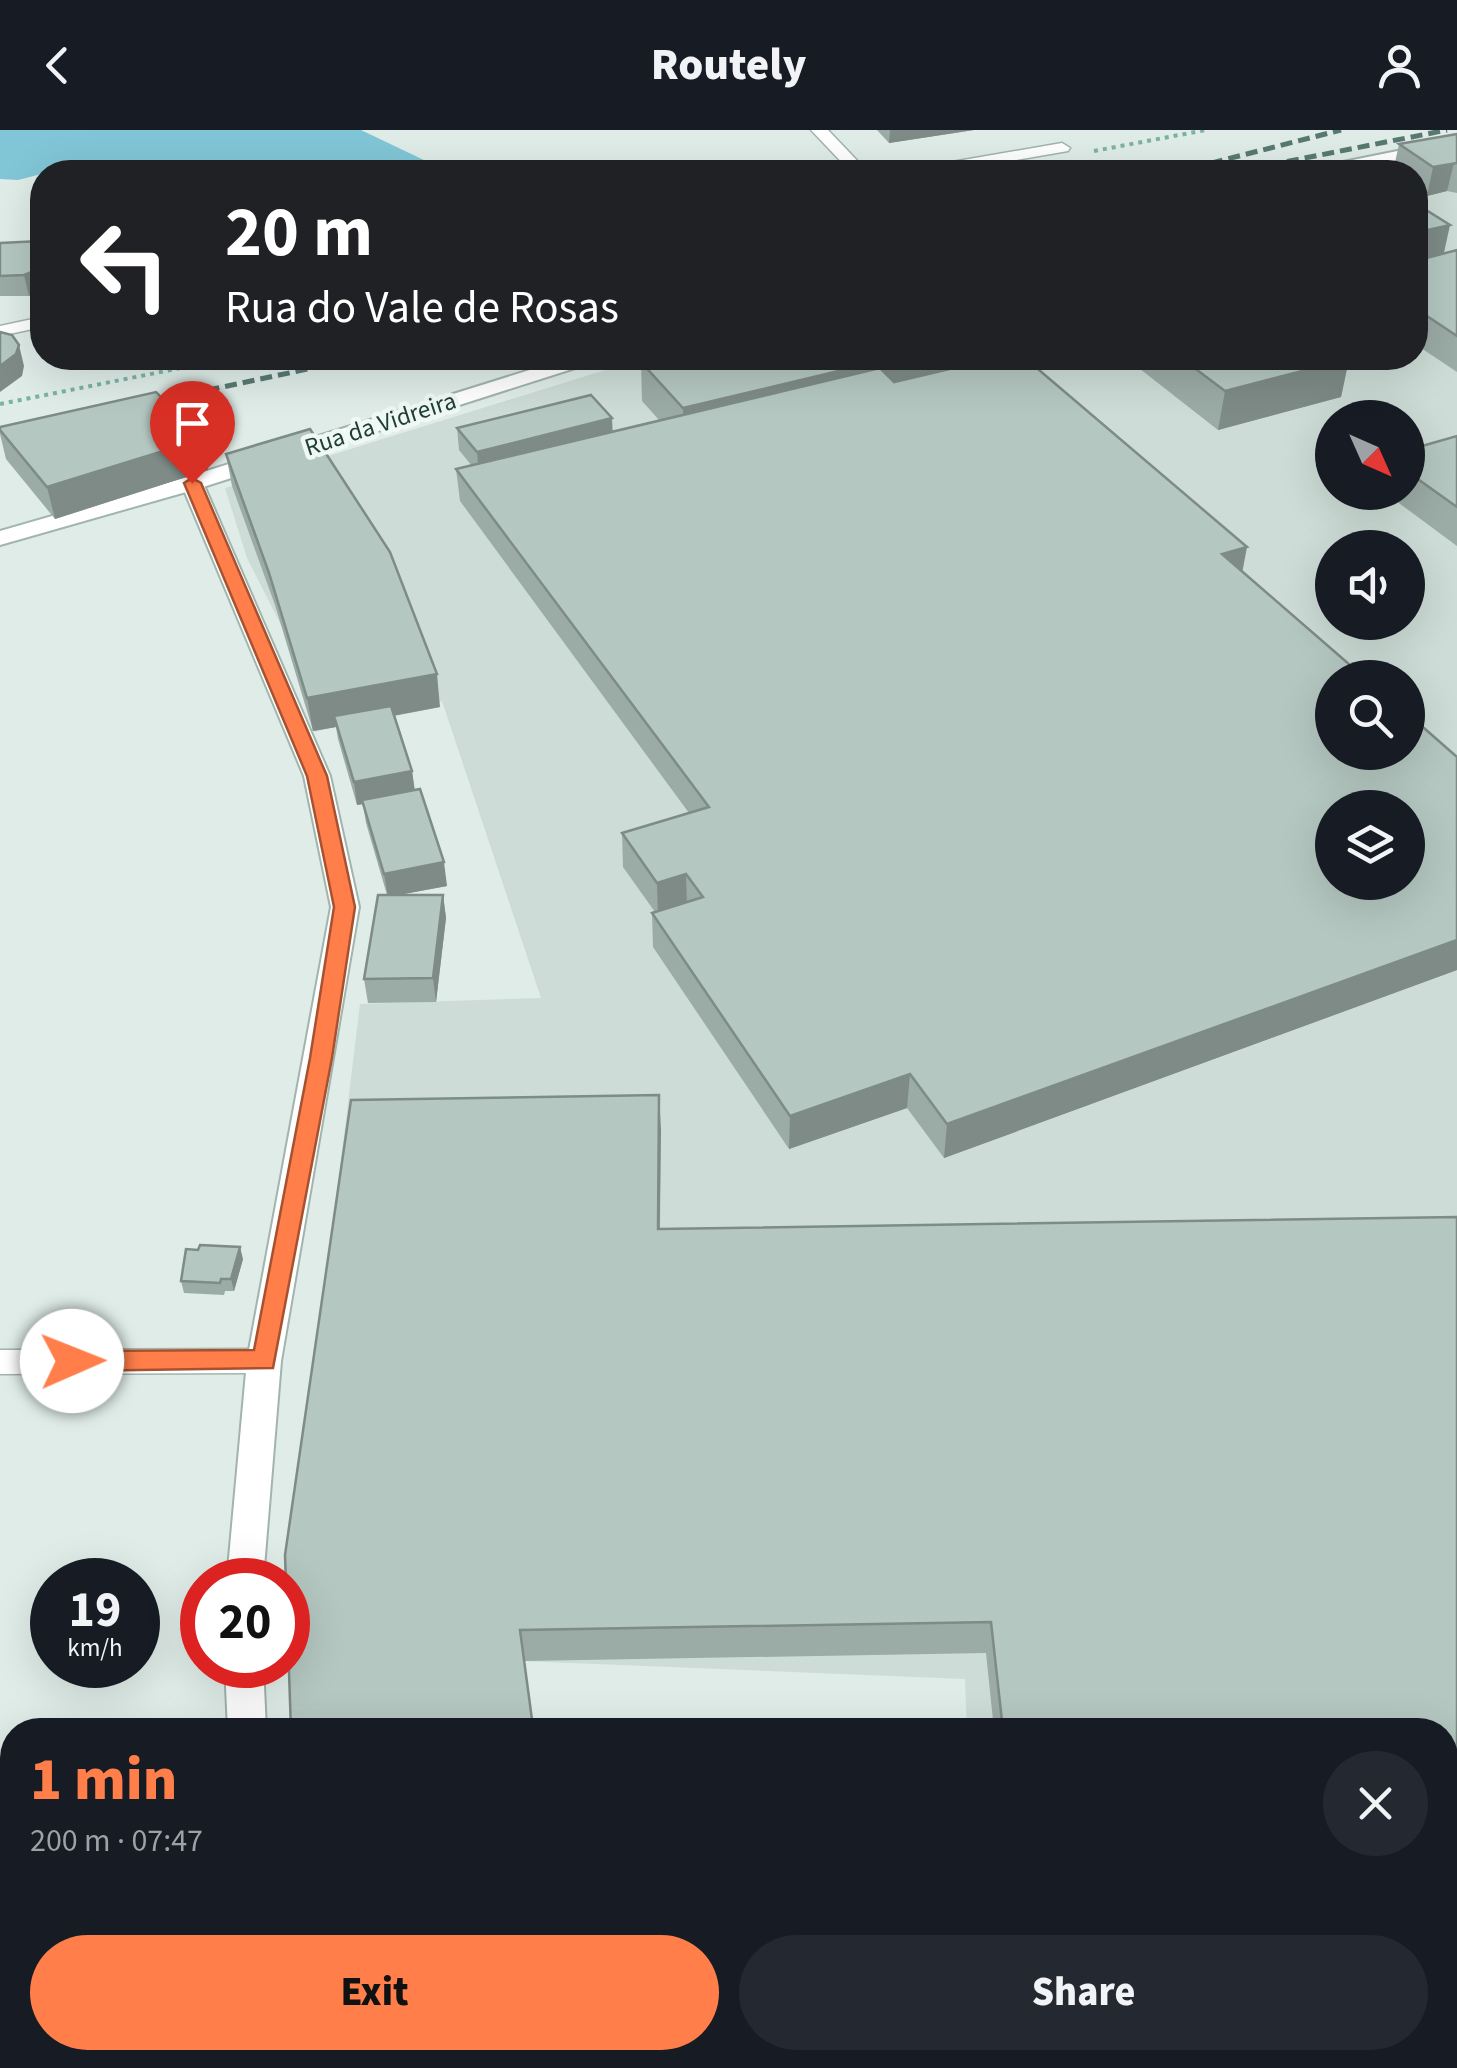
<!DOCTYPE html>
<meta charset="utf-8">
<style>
:root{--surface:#171b24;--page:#242831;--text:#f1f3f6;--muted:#9ea1a6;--accent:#ff7e4a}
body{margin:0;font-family:"Source Sans 3",sans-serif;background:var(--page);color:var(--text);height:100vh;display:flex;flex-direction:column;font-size:38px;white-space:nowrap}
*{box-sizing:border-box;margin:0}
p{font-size:32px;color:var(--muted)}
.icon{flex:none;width:55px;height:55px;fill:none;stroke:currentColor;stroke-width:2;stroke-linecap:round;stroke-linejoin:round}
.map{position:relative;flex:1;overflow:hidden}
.drawer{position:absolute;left:0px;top:1588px;width:1458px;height:352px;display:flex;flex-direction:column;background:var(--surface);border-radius:40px 40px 0 0;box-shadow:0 10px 40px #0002}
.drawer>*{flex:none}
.banner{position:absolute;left:30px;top:30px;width:1398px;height:210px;border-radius:40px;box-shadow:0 10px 40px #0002;background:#202124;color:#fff;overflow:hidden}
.needle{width:65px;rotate:135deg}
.controls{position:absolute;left:1315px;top:270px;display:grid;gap:20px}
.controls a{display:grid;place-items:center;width:110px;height:110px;border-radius:50%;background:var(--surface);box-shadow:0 10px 40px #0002;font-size:50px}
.speed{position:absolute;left:30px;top:1428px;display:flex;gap:20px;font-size:50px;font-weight:700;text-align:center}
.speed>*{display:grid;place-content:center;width:130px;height:130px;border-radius:50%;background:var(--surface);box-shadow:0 10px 40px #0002;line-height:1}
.speed small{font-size:25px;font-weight:400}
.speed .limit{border:15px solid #d22;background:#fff;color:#111}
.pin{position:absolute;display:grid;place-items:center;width:85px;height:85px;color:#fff;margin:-102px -42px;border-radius:50% 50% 50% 0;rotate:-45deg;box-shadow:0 0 10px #0007}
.pin .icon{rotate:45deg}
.me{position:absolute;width:110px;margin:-55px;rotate:89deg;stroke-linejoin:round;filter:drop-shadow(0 0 8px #0008)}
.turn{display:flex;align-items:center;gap:35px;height:210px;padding:0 30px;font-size:45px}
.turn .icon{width:130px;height:130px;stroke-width:2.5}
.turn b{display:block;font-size:70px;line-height:85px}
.round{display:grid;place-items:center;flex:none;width:105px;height:105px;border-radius:52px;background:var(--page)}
.overview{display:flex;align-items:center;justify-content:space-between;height:170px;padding:0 30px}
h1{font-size:60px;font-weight:800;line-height:75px;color:var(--accent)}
.action{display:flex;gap:20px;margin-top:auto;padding:20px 30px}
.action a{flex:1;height:115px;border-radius:60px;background:var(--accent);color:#111;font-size:40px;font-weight:800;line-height:115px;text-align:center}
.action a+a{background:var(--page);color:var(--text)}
header{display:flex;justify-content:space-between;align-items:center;height:130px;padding:0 30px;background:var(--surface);font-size:45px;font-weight:800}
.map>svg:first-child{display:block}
</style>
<header><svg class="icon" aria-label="back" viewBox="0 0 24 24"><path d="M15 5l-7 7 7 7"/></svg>Routely<svg class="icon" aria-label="person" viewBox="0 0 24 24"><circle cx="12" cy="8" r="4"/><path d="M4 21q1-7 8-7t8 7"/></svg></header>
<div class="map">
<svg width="1457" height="1938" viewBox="0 0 1457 1938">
<rect width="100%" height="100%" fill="#dfece7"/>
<!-- built -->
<path fill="#cddcd6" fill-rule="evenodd" d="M1457 24V1938H977V1928H1445V1600H967L965 1549 498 1530 302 1352 360 874 541 868 442 571 315 602 283 499 247 428 225 358 644 228H1415V42H1371ZM1332 288H1408V362H1332ZM1332 418H1408V492H1332ZM1332 548H1408V622H1332ZM1332 678H1408V752H1332Z"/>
<!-- water -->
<path fill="#81c6d7" d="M0 0H361L449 42H346L322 31 79 42 88 32 18 50 0 49Z"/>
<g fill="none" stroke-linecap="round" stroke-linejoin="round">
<!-- service casing -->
<g stroke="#a1b4ae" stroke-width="3">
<g id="service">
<path d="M811 0H828L868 42H851Z"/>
<path d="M1062 13 1070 18 1068 21 948 42H915L923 37Z"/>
<path d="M42 187V197L0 206V196Z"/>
<path d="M264 1219 275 1222 279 1231 275 1240 264 1243 0 1244V1220Z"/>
</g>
</g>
<!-- minor casing -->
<g stroke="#a1b4ae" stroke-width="4">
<g id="minor">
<path d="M192 346 203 353 330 646 359 777 281 1231 263 1450H227L247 1231 331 777 304 646 181 353Z"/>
<path d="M225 1535H263L266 1600H228Z"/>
<rect x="237" y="1928" width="42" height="10"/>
</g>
</g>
<!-- tertiary casing -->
<g stroke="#a1b4ae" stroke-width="4">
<g id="tertiary">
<path d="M1457 9V19L1342 42H1309L1318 37Z"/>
<path d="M568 228H597L594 232 200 358 0 415V401L184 348Z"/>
</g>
</g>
<!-- path -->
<g stroke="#7cb2a4" stroke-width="4" stroke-dasharray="4 5" stroke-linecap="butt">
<path d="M1094 21 1206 0"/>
<path d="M0 274 231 228"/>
</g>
<!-- service -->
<use href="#service" fill="#fff" fill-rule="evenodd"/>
<!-- minor -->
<use href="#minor" fill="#fff" fill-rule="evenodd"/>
<!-- tertiary -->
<use href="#tertiary" fill="#fff" fill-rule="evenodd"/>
<!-- rail -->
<g stroke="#587972" stroke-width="5" stroke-dasharray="12 6" stroke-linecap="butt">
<path d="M1176 42 1341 0"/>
<path d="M1234 42 1447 0"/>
<path d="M137 275 360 228"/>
</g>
</g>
<!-- wall -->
<g fill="#9baba5">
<path d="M877 0H974L889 13Z"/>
<path d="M1457 4V63L1447 61 1427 66 1415 58V42H1393L1399 14Z"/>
<path d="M1415 73 1444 124 1457 120V242L1415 214Z"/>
<path d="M40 111 29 166H0V113Z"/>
<path d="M1126 228H1347L1349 229 1341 267 1218 300Z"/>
<path d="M641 232H1031L1243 441 1457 627V840L944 1028 907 978 789 1019 653 817 652 783 655 782 623 737 622 703 689 683 460 371 456 339 472 336 459 320 457 298 613 302 660 291 642 271Z"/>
<path d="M0 297 202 309 208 340 55 389 6 329 0 304Z"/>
<path d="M1457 306V416L1384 362H1408V320Z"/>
<path d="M226 324 440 577 394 586 412 641 415 660 447 756 398 765H443L446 788 436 872 368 873 364 849 387 765 366 693 363 674 357 675 338 609 336 597 313 601 275 475 232 356Z"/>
<path d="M661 999 660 1099 1457 1087V1672H1445V1600H994L986 1523 524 1531 533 1600H291Z"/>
<path d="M243 1129 234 1161H225L224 1165 184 1163 181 1151Z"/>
</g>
<!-- shaded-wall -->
<g fill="#7e8b86">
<path d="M890 0H974L889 13Z"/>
<path d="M1454 33 1447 61 1427 66 1433 37Z"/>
<path d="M1450 95 1442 132 1415 138V103Z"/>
<path d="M42 138V161L29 166 24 145Z"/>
<path d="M19 215 24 236 22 246 0 262V236Z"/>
<path d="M893 228H1050L683 317V278Z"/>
<path d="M1349 229 1341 267 1218 300 1225 261Z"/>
<path d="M612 288 613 310 479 344 477 322Z"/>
<path d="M202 309 208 340 55 389 47 357Z"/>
<path d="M1247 417 1241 449 1222 424Z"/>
<path d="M437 544 440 577 337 596 334 586 336 597 313 601 307 568Z"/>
<path d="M412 641 415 665 357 675 354 652Z"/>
<path d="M444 732 447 756 388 767 384 744Z"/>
<path d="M686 744 687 778 658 787 657 753Z"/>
<path d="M443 765 446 788 436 872 433 848Z"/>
<path d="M1457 810V840L944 1028 947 994Z"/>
<path d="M910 944 907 978 789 1019 790 986Z"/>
<path d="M659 965 661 999 659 1133 658 1099Z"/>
<path d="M240 1117 243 1129 234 1161 231 1149Z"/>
</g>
<!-- building -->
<g fill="#b4c7c0" stroke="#7e8b86" stroke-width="2.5" fill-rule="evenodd">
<path d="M1457 4V33L1433 37 1399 14Z"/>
<path d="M1415 73 1450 95 1415 103Z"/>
<path d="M40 111 42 112V138L24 145 0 146V113Z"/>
<path d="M1457 120V206L1415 178V131Z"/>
<path d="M0 202 12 205 19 215 16 224 0 236Z"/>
<path d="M661 228H893L683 278 641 232Z"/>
<path d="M996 228H1025L1247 417 1222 424 1365 548H1332V622H1408V584L1457 627V810L947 994 910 944 790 986 652 783 703 767 686 744 657 753 622 703 709 677 456 339 880 238 894 252ZM1332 678H1408V752H1332Z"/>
<path d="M1181 228H1347L1349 229 1225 261Z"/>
<path d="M156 262 202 309 47 357 0 300V297Z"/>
<path d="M591 265 612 288 477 322 457 298Z"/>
<path d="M310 299 390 422 437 544 307 568 269 443 226 324Z"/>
<path d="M1457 306V377L1408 342V320Z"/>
<path d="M391 576 412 641 354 652 334 586Z"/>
<path d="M420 659 444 732 384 744 362 670Z"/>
<path d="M378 765H443L433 848 364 849Z"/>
<path d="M659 965 658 1099 1457 1087V1642L1445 1643V1600H1003L991 1492 520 1500 533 1597 516 1600H291L285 1425 351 970Z"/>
<path d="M200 1115 240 1117 231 1149H221L220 1153 181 1151 186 1119 198 1120Z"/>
</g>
<!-- route -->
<path fill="#ff7e4a" stroke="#a65230" stroke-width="2.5" d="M192 348 201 353 327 646 355 777 332 928 273 1238 72 1241 64 1238 60 1231 64 1224 72 1221 254 1220 310 928 334 777 307 646 184 353Z"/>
<g text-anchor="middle" stroke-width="9" stroke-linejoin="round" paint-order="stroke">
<!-- far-street labels -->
<g font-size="25" fill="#1e3d36" stroke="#f0f8f4">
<text transform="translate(380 293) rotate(-18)" y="9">Rua da Vidreira</text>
</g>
</g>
</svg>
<div class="controls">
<a><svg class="needle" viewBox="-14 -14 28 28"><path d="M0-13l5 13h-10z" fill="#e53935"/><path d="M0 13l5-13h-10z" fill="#9ea1a6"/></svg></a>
<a><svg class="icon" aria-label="sound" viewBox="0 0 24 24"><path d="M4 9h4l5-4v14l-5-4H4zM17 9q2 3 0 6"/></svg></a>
<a><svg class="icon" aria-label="search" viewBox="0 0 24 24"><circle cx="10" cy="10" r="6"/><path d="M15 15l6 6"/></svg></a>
<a><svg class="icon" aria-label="layers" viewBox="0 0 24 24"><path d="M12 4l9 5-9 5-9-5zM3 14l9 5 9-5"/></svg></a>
</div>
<div class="speed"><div>19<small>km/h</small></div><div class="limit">20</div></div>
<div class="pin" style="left:192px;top:353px;background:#d93025"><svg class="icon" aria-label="arrive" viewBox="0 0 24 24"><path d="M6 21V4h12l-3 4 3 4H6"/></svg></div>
<svg class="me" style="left:72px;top:1231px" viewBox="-20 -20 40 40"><circle r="19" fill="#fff"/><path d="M0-13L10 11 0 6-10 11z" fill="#ff7e4a"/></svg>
<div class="banner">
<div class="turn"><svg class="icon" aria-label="left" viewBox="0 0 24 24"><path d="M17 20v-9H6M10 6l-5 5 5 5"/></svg><div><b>20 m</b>Rua do Vale de Rosas</div></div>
</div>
<section class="drawer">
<div class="overview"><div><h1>1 min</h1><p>200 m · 07:47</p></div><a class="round"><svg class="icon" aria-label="close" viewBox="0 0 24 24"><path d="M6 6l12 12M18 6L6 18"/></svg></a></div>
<div class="action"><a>Exit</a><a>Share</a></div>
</section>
</div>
